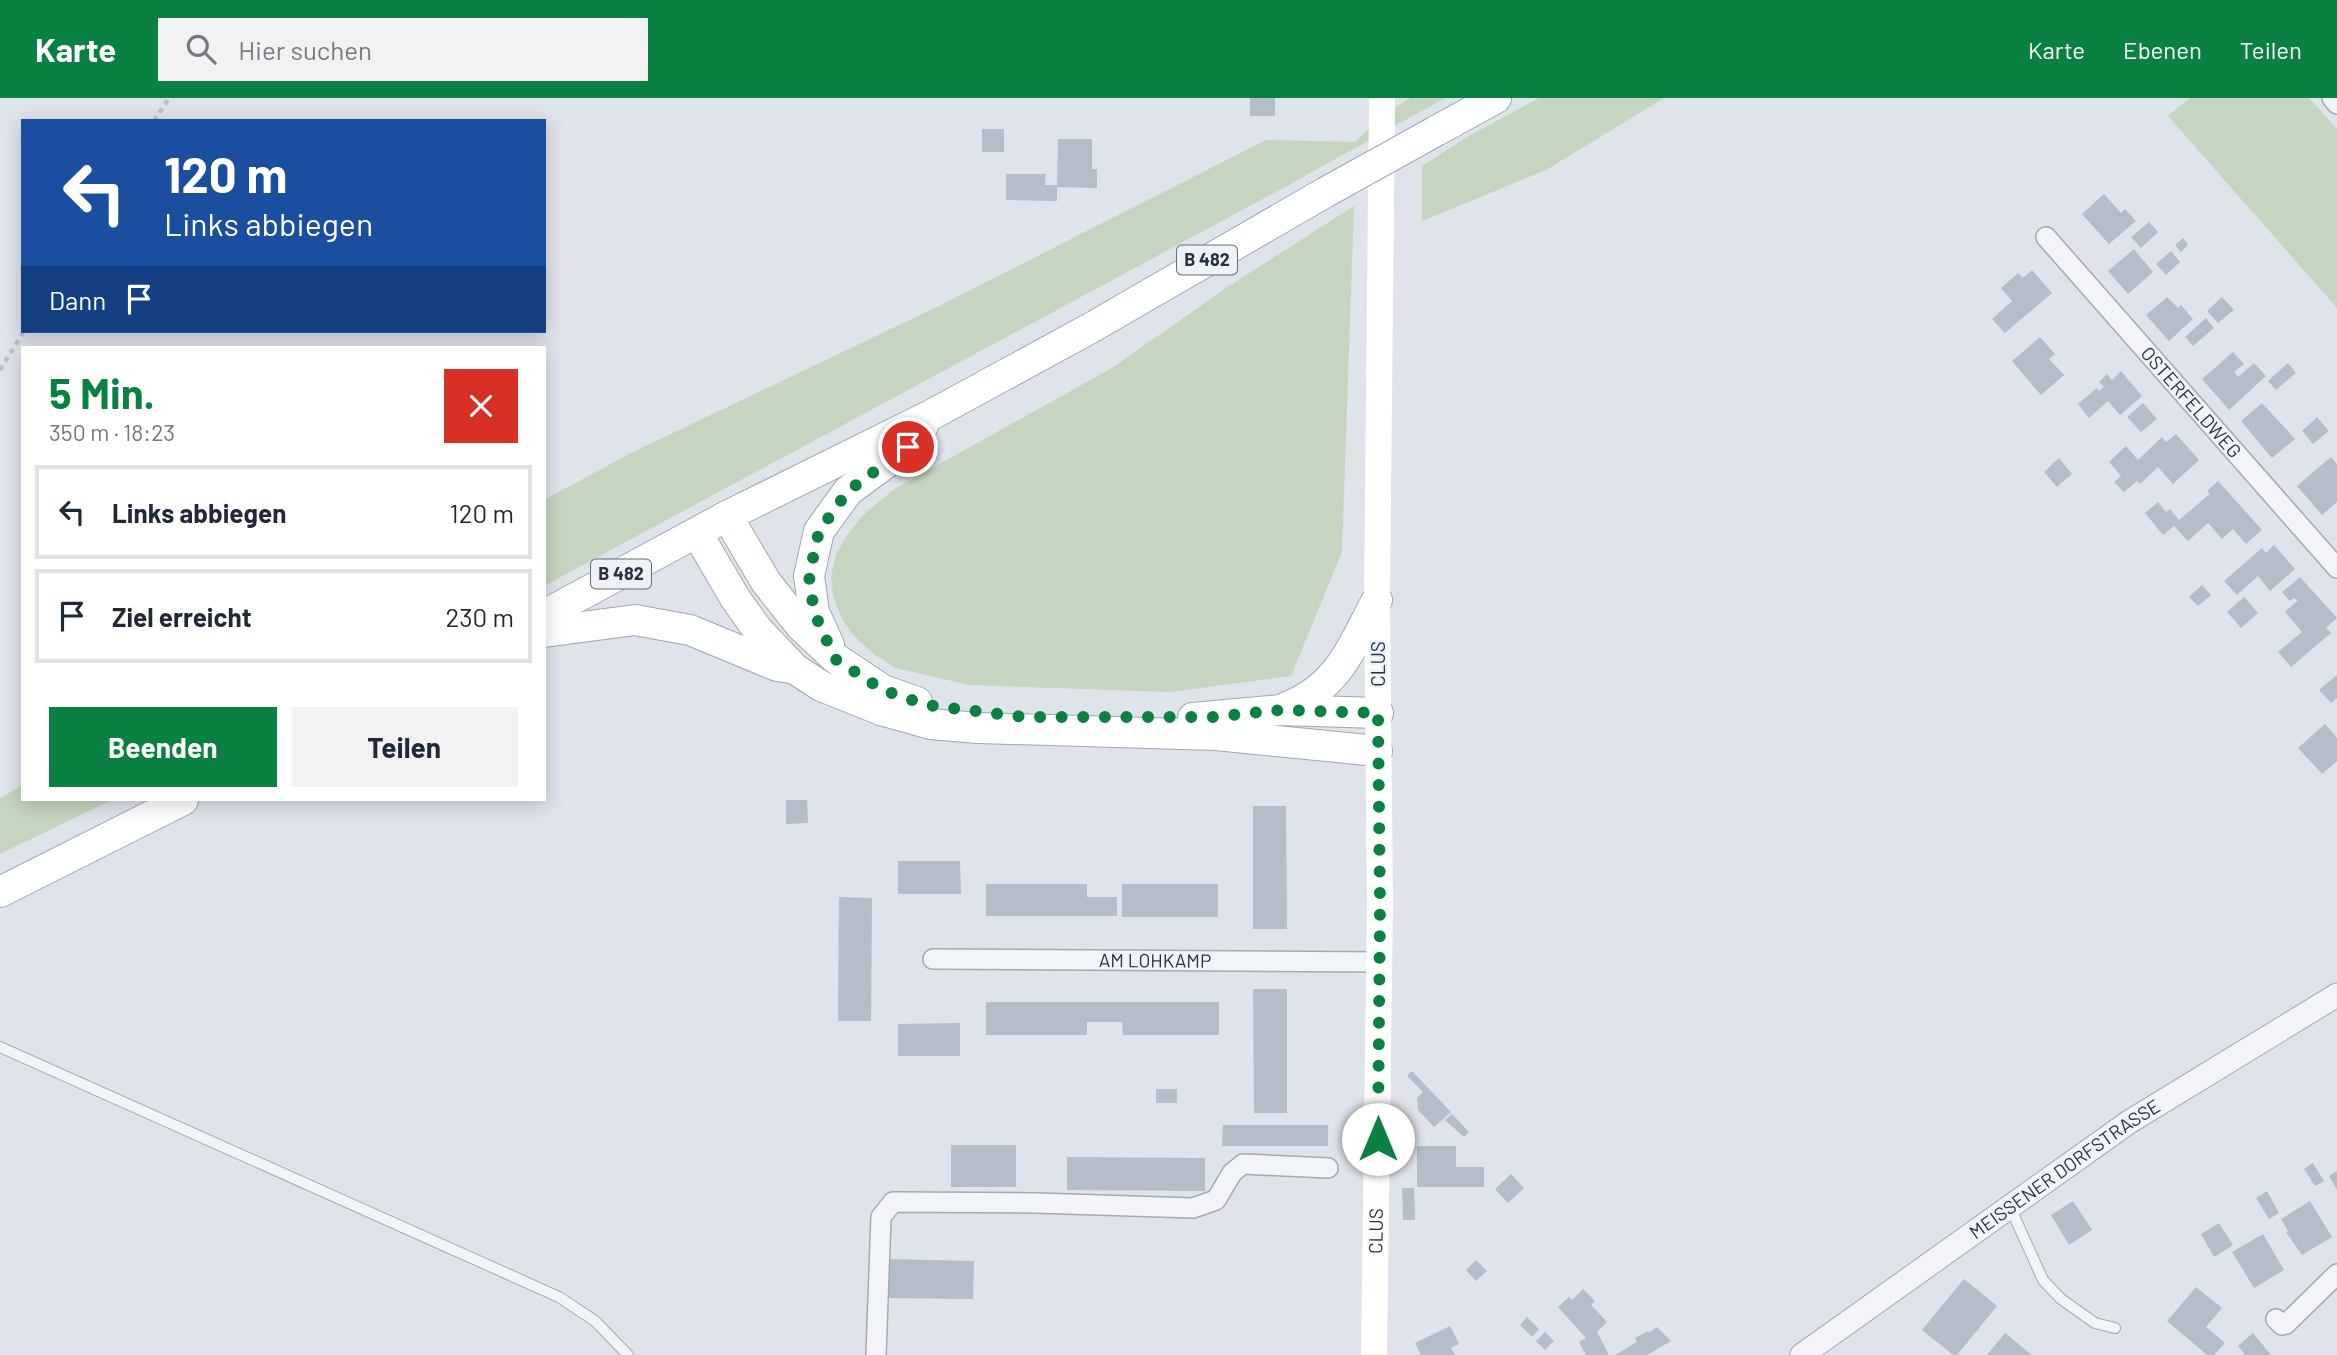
<!DOCTYPE html>
<html lang="de">
<meta charset="utf-8">
<style>
:root{--surface:#fff;--page:#f2f2f3;--text:#1f2937;--muted:#747a83;--line:#e0e1e3;--accent:#0b8043}
body{margin:0;font-family:Barlow,sans-serif;background:var(--page);color:var(--text);height:100vh;display:flex;flex-direction:column;font-size:26px;white-space:nowrap}
*{box-sizing:border-box;margin:0}
p{font-size:23px;color:var(--muted)}
.icon{flex:none;width:38px;height:38px;fill:none;stroke:currentColor;stroke-width:2;stroke-linecap:round;stroke-linejoin:round}
.map{position:relative;flex:1;overflow:hidden}
.side{position:absolute;left:21px;top:248px;width:525px;height:455px;display:flex;flex-direction:column;background:var(--surface);border-radius:0px;box-shadow:0 4px 18px #0003}
.side>*{flex:none}
.hud{position:absolute;left:21px;top:21px;width:525px;height:214px;border-radius:0px;box-shadow:0 4px 18px #0003;background:#1a4fa0;color:#fff;overflow:hidden}
.pin{position:absolute;display:grid;place-items:center;width:60px;height:60px;color:#fff;margin:-30px;border:4px solid #fff;border-radius:50%;box-shadow:0 2px 7px #0007}
.me{position:absolute;width:77px;margin:-38px;rotate:0deg;stroke-linejoin:round;filter:drop-shadow(0 0 5px #0008)}
.turn{display:flex;align-items:center;gap:24px;height:147px;padding:0 28px;font-size:32px}
.turn .icon{width:91px;height:91px;stroke-width:2.5}
.turn b{display:block;font-size:49px;line-height:60px}
.then{display:flex;align-items:center;height:66px;padding:0 28px;background:#0003;gap:14px;font-size:26px}
.round{display:grid;place-items:center;flex:none;width:74px;height:74px;border-radius:0px;background:var(--page)}
.overview{display:flex;align-items:center;justify-content:space-between;height:119px;padding:0 28px}
h1{font-size:42px;font-weight:700;line-height:52px;color:var(--accent)}
.primary-button{display:flex;gap:14px;margin-top:auto;padding:14px 28px}
.primary-button a{flex:1;height:80px;border-radius:0px;background:var(--accent);color:#fff;font-size:28px;font-weight:700;line-height:80px;text-align:center}
.primary-button a+a{background:var(--page);color:var(--text)}
ul{padding:0;list-style:none}
li{display:flex;align-items:center;gap:21px;height:94px;margin:0 14px 10px;padding:0 14px;border:4px solid var(--line);border-radius:0px}
li div{flex:1}
li b{display:block;font-size:26px}
li em{font-style:normal}
header{display:flex;align-items:center;gap:42px;box-sizing:border-box;height:98px;padding:0 35px;background:var(--accent);color:#fff}
header strong{font-size:33px}
nav{display:flex;gap:38px;margin-inline-start:auto;font-size:24px}
.search{width:490px;height:63px;background:var(--page);display:flex;align-items:center;gap:18px;box-sizing:border-box;padding:0 24px;border-radius:0px;color:var(--muted);font-size:26px}
.map>svg:first-child{display:block}
</style>
<header>
<strong>Karte</strong>
<div class="search"><svg class="icon" aria-label="search" viewBox="0 0 24 24"><circle cx="10" cy="10" r="6"/><path d="M15 15l6 6"/></svg>Hier suchen</div>
<nav><a>Karte</a><a>Ebenen</a><a>Teilen</a></nav>
</header>
<div class="map">
<svg width="2337" height="1257" viewBox="0 0 2337 1257">
<rect width="100%" height="100%" fill="#dfe3ea"/>
<!-- green -->
<g fill="#c5d5bf">
<path d="M1410 0H1445L1287 88 544 488V402L631 355 941 207 1266 42 1355 44 1382 18Z"/>
<path d="M1539 0H1664L1546 72 1422 123V68L1467 39Z"/>
<path d="M2190 0H2309L2337 31V210L2168 18Z"/>
<path d="M1354 108 1342 454 1291 578 1170 594 969 587 896 570 875 557 853 537 842 521 833 498 831 479 836 456 846 439 862 418 893 392 1112 270 1229 188Z"/>
<path d="M23 687V702H112L0 756V700Z"/>
</g>
<!-- building -->
<g fill="#b5bdc8">
<rect x="1250" y="0" width="25" height="18"/>
<rect x="982" y="31" width="22" height="23"/>
<path d="M1058 41H1092V71H1097V90L1057 89Z"/>
<path d="M1006 76H1046L1045 87H1057V103L1006 102Z"/>
<path d="M2104 96 2121 115 2125 111 2136 123 2109 146 2082 116Z"/>
<path d="M2149 124 2158 134 2141 150 2131 139Z"/>
<path d="M2183 140 2188 147 2181 154 2175 147Z"/>
<path d="M2134 151 2153 174 2128 196 2108 173Z"/>
<path d="M2171 153 2180 164 2166 177 2156 166Z"/>
<path d="M2032 172 2052 195 2005 235 1992 221 2012 203 2001 190 2018 175 2023 180Z"/>
<path d="M2167 199 2178 210 2181 207 2193 221 2169 243 2146 217Z"/>
<path d="M2222 199 2234 212 2218 225 2207 213Z"/>
<path d="M2206 220 2214 230 2193 248 2185 239Z"/>
<path d="M2040 239 2055 256 2049 261 2064 277 2041 297 2012 263Z"/>
<path d="M2233 254 2244 266 2234 274 2238 279 2254 265 2266 278 2229 312 2202 281Z"/>
<path d="M2288 265 2296 275 2276 292 2268 283Z"/>
<path d="M2121 273 2142 298 2120 317 2108 303 2089 320 2078 306 2097 290 2099 293 2104 289 2099 284 2107 276 2112 282Z"/>
<path d="M2143 305 2157 321 2141 334 2127 319Z"/>
<path d="M2262 305 2295 341 2272 360 2241 323Z"/>
<path d="M2317 319 2329 333 2313 346 2302 333Z"/>
<path d="M2176 336 2199 362 2173 386 2158 369 2140 386 2137 383 2124 394 2114 384 2121 378 2109 364 2126 348 2138 362 2162 339 2166 344Z"/>
<path d="M2331 359 2337 366V404L2322 417 2297 388Z"/>
<path d="M2059 360 2072 376 2057 389 2044 374Z"/>
<path d="M2218 383 2262 432 2246 446 2233 431 2222 441 2208 425 2188 443 2174 428 2163 437 2145 415 2158 404 2166 414 2170 411 2179 422 2210 396 2207 393Z"/>
<path d="M2274 447 2295 471 2270 493 2258 478 2237 497 2224 483 2262 450 2266 455Z"/>
<path d="M2300 479 2337 520 2326 530 2331 535 2291 569 2278 554 2302 534 2285 514 2298 502 2294 500 2290 503 2282 494Z"/>
<path d="M2202 487 2211 497 2198 508 2189 499Z"/>
<path d="M2244 499 2258 515 2241 530 2227 514Z"/>
<path d="M2337 577V600L2331 605 2319 592Z"/>
<path d="M2325 626 2337 640V663L2322 676 2298 650Z"/>
<path d="M786 702H807L808 725 786 726Z"/>
<path d="M1253 708H1286L1287 831H1253Z"/>
<path d="M898 763H960L961 796H898Z"/>
<path d="M986 786H1087V799H1117V818H986Z"/>
<rect x="1122" y="786" width="96" height="33"/>
<path d="M839 799 872 800 871 923H838Z"/>
<path d="M1253 891H1287V1015H1254Z"/>
<path d="M986 904H1219V937H1123L1122 924H1087V937H986Z"/>
<path d="M960 925V958H898V926Z"/>
<path d="M1412 973 1451 1014 1434 1029 1418 1012 1417 1000 1423 994 1407 978Z"/>
<rect x="1156" y="991" width="21" height="14"/>
<path d="M1452 1016 1469 1034 1464 1039 1445 1022Z"/>
<path d="M1223 1027H1328V1048H1222Z"/>
<rect x="951" y="1047" width="65" height="42"/>
<path d="M1417 1048H1456V1069H1484V1089H1417Z"/>
<path d="M1067 1059 1205 1060V1093L1067 1092Z"/>
<path d="M2313 1065 2324 1083 2315 1088 2304 1071Z"/>
<path d="M2337 1073V1092L2329 1078Z"/>
<path d="M1511 1076 1524 1090 1508 1105 1495 1091Z"/>
<path d="M1402 1090H1414L1415 1122H1403Z"/>
<path d="M2267 1093 2279 1115 2269 1121 2256 1100Z"/>
<path d="M2073 1103 2092 1132 2069 1147 2051 1117Z"/>
<path d="M2310 1103 2332 1139 2302 1157 2286 1134 2288 1133 2281 1121Z"/>
<path d="M2219 1125 2233 1147 2214 1159 2201 1136Z"/>
<path d="M2263 1136 2284 1172 2254 1190 2232 1154Z"/>
<path d="M886 1161 974 1163 973 1201 885 1200Z"/>
<path d="M1476 1162 1487 1173 1476 1183 1466 1172Z"/>
<path d="M1964 1181 1997 1208 1957 1257H1953L1922 1232Z"/>
<path d="M2196 1189 2222 1210 2206 1229 2225 1245 2214 1257H2207L2167 1223Z"/>
<path d="M1583 1191 1595 1203 1591 1207 1607 1224 1597 1234 1609 1257H1586L1579 1244 1586 1240 1558 1209 1569 1199 1572 1202Z"/>
<path d="M1527 1219 1539 1231 1532 1239 1520 1227Z"/>
<path d="M1450 1228 1459 1246 1451 1250 1455 1257H1421L1415 1245Z"/>
<path d="M1657 1229 1671 1243 1647 1257H1615L1637 1244 1635 1240 1648 1233 1649 1235Z"/>
<path d="M1545 1234 1554 1243 1545 1252 1536 1243Z"/>
<path d="M2005 1235 2032 1257H1987Z"/>
<path d="M2253 1235 2271 1257H2245L2238 1248Z"/>
</g>
<g fill="none" stroke-linecap="round" stroke-linejoin="round">
<!-- service casing -->
<g stroke="#a4aab5" stroke-width="12">
<g id="service">
<path d="M0 949 559 1199 595 1223 628 1257"/>
<path d="M2010 1109 2043 1182 2061 1201 2095 1225 2115 1230"/>
</g>
</g>
<!-- minor casing -->
<g stroke="#a4aab5" stroke-width="22">
<g id="minor">
<path d="M2332 0 2337 6"/>
<path id="s1" d="M2046 139 2337 470"/>
<path id="s2" d="M933 861 1379 864"/>
<path d="M2276 1221 2282 1227 2286 1226 2337 1176"/>
<path d="M876 1257 881 1119 893 1104 1036 1105 1193 1110 1216 1102 1232 1075 1243 1066 1328 1070"/>
</g>
</g>
<!-- tertiary casing -->
<g stroke="#a4aab5" stroke-width="25">
<g id="tertiary">
<path id="s3" d="M1802 1257 2129 1024 2337 897"/>
</g>
</g>
<!-- primary casing -->
<g stroke="#9da8b7" stroke-width="32">
<g id="primary">
<path d="M1436 33 1496 0"/>
<path d="M727 418 766 484 800 527 835 560 883 592 917 604"/>
<path d="M697 435 735 500 757 531 795 571 821 588 881 612 931 626 978 630 1216 637 1377 653"/>
<path d="M544 517 727 418 931 317 1089 231 1326 94"/>
<path d="M544 534 635 522 690 532 777 568 791 570"/>
<path d="M829 547 814 514 809 478 819 433 848 393 908 349 923 328"/>
<path d="M1285 610C1339 589 1351 550 1377 502"/>
<path d="M1193 620 1281 612 1378 615"/>
<path d="M0 794 183 702"/>
</g>
</g>
<!-- path -->
<g stroke="#bdc1c9" stroke-width="4.5" stroke-dasharray="5 5" stroke-linecap="butt">
<path d="M154 23 169 0"/>
<path d="M0 272 24 233"/>
</g>
<!-- service -->
<use href="#service" stroke="#f2f4f8" stroke-width="10"/>
<!-- minor -->
<use href="#minor" stroke="#f2f4f8" stroke-width="19"/>
<!-- tertiary -->
<use href="#tertiary" stroke="#f2f4f8" stroke-width="23"/>
<!-- secondary -->
<path stroke="#fff" stroke-width="26" id="s4" d="M1374 1257 1380 805 1377 502 1382 0"/>
<!-- primary -->
<use href="#primary" stroke="#fff" stroke-width="30"/>
<!-- primary-bridge casing -->
<g stroke="#9da8b7" stroke-width="32" stroke-linecap="butt">
<path id="primary-bridge" d="M1326 94 1436 33"/>
</g>
<!-- primary-bridge -->
<use href="#primary-bridge" stroke="#fff" stroke-width="30"/>
</g>
<g fill="none" stroke-linecap="round" stroke-linejoin="round">
<!-- route -->
<path stroke="#0b8043" stroke-width="12" stroke-dasharray="0 21.6" d="M908 349 848 393 819 433 809 478 814 514 835 561 883 592 926 607 1024 619H1213L1281 612 1378 615 1380 805 1378 1041"/>
</g>
<g text-anchor="middle" stroke-width="5" stroke-linejoin="round" paint-order="stroke">
<!-- shield labels -->
<g fill="#eef2f7" stroke="#626b79" stroke-width="2">
<rect x="1177" y="147.5" width="60" height="29" rx="5"/>
<rect x="591" y="461.5" width="60" height="29" rx="5"/>
</g>
<g font-size="18" font-weight="bold" fill="#263143">
<text x="1207" y="168">B 482</text>
<text x="621" y="482">B 482</text>
</g>
<!-- street labels -->
<g font-size="19" fill="#263143" stroke="#eef2f7">
<text dy="7" stroke="none"><textPath href="#s1" startOffset="220">OSTERFELDWEG</textPath></text>
<text transform="translate(1378 566) rotate(-90)" y="7">CLUS</text>
<text dy="7" stroke="none"><textPath href="#s2" startOffset="222">AM LOHKAMP</textPath></text>
<text dy="7" stroke="none"><textPath href="#s3" startOffset="322">MEISSENER DORFSTRASSE</textPath></text>
<text dy="7" stroke="none"><textPath href="#s4" startOffset="124">CLUS</textPath></text>
</g>
</g>
</svg>
<div class="pin" style="left:908px;top:349px;background:#d93025"><svg class="icon" aria-label="arrive" viewBox="0 0 24 24"><path d="M6 21V4h12l-3 4 3 4H6"/></svg></div>
<svg class="me" style="left:1378px;top:1041px" viewBox="-20 -20 40 40"><circle r="19" fill="#fff"/><path d="M0-13L10 11 0 6-10 11z" fill="#0b8043"/></svg>
<div class="hud">
<div class="turn"><svg class="icon" aria-label="left" viewBox="0 0 24 24"><path d="M17 20v-9H6M10 6l-5 5 5 5"/></svg><div><b>120 m</b>Links abbiegen</div></div>
<div class="then">Dann<svg class="icon" aria-label="arrive" viewBox="0 0 24 24"><path d="M6 21V4h12l-3 4 3 4H6"/></svg></div>
</div>
<section class="side">
<div class="overview"><div><h1>5 Min.</h1><p>350 m · 18:23</p></div><a class="round" style="background:#d93025;color:#fff"><svg class="icon" aria-label="close" viewBox="0 0 24 24"><path d="M6 6l12 12M18 6L6 18"/></svg></a></div>
<ul>
<li><svg class="icon" aria-label="left" viewBox="0 0 24 24"><path d="M17 20v-9H6M10 6l-5 5 5 5"/></svg><div><b>Links abbiegen</b></div><em>120 m</em></li>
<li><svg class="icon" aria-label="arrive" viewBox="0 0 24 24"><path d="M6 21V4h12l-3 4 3 4H6"/></svg><div><b>Ziel erreicht</b></div><em>230 m</em></li>
</ul>
<div class="primary-button"><a>Beenden</a><a>Teilen</a></div>
</section>
</div>
